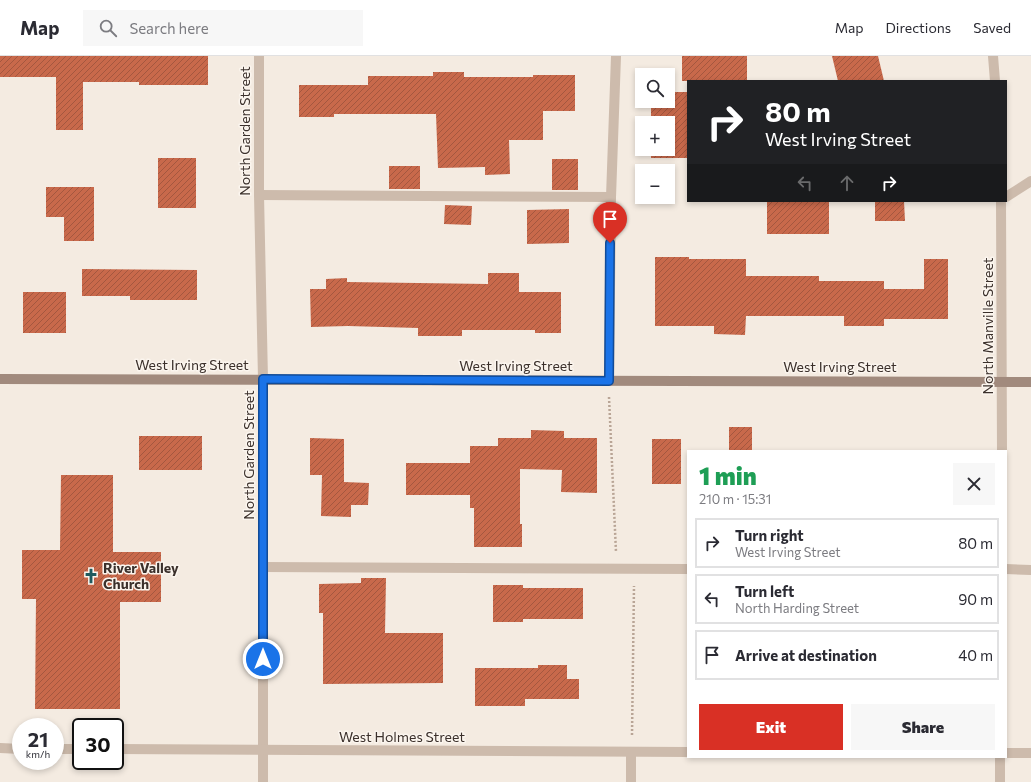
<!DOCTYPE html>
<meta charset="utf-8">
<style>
:root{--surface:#fff;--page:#f7f7f7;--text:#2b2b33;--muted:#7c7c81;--line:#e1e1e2;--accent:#d93025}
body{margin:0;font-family:Commissioner,sans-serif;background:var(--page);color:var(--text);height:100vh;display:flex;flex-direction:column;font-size:15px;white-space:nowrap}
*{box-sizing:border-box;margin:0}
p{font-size:13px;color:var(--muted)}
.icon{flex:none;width:22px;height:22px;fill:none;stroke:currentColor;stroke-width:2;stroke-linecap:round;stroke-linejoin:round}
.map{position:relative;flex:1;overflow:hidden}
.panel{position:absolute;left:687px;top:394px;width:320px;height:308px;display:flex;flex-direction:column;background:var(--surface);border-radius:0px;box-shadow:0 2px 6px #0003}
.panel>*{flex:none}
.hud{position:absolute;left:687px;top:24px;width:320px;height:122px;border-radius:0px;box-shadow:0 2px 6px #0003;background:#202124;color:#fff;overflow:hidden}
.controls{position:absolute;left:635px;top:12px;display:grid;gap:8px}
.controls a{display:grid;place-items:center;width:40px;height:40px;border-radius:0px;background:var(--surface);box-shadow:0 2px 6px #0003;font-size:20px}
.speed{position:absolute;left:12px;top:662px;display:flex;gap:8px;font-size:20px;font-weight:700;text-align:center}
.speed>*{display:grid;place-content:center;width:52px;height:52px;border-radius:50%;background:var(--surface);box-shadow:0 2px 6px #0003;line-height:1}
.speed small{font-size:10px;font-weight:400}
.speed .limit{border:2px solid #111;border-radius:6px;background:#fff;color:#111}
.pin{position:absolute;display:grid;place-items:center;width:34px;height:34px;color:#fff;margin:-41px -17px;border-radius:50% 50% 50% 0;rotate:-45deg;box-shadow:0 0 4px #0007}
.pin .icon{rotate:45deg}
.me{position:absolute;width:44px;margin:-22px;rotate:0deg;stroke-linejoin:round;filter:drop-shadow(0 0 3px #0008)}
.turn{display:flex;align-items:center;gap:14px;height:84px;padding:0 12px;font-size:18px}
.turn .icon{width:52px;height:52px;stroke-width:2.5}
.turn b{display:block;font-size:28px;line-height:34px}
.lanes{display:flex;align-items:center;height:38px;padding:0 12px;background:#0003;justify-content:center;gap:20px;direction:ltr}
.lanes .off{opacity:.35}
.round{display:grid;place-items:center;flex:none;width:42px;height:42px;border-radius:0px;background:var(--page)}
.headline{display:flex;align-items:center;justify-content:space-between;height:68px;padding:0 12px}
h1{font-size:24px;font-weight:800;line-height:30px;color:#1e9e55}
.action{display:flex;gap:8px;margin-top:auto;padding:8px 12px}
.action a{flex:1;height:46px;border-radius:0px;background:var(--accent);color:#fff;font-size:16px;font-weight:800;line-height:46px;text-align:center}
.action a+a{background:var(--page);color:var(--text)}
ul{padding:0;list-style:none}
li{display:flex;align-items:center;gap:12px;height:50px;margin:0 8px 6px;padding:0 4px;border:2px solid var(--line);border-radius:0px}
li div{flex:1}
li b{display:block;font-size:15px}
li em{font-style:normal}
header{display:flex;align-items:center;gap:24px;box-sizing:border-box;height:56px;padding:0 20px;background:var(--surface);border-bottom:1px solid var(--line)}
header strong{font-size:19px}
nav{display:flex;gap:22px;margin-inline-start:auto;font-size:14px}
.search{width:280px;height:36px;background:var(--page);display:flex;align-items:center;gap:10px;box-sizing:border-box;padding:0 14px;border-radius:0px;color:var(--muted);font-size:15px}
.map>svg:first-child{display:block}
</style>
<header>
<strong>Map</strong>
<div class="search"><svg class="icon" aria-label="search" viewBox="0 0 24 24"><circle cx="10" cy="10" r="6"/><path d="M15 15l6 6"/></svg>Search here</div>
<nav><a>Map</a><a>Directions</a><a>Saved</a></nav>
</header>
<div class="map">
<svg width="1031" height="726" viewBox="0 0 1031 726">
<defs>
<pattern id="building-hatch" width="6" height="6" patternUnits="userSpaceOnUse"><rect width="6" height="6" fill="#c8694b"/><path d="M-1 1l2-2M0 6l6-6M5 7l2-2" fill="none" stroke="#a4573f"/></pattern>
</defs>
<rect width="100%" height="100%" fill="#f4ebe1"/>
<!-- building -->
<g fill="url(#building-hatch)">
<path d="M0 0H208V29H139V26H83V74H56V21H0Z"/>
<rect x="682" y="0" width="65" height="25"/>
<path d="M832 0H878L884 25H838Z"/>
<path d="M433 16H464V21H533V19H575V55H543V84H509L510 118 485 119V111L438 112 436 58H334V61H299V29H368V20H433Z"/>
<path d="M668 36H688V102H651V93H668V67H651V45H668Z"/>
<rect x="158" y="102" width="38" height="50"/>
<rect x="552" y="103" width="26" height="31"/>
<rect x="389" y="110" width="31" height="23"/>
<path d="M46 131H94V185H64V161H46Z"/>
<rect x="767" y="145" width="62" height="33"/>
<path d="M875 145H904L905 165H875Z"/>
<path d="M445 149 472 150 471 169 444 168Z"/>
<path d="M569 153V187L527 188V154Z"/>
<path d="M655 201H689V203H746V220H819V225H884V233H924V203H948V263H884V270H844V260H746L745 279 714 278V270H655Z"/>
<path d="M82 213 197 214V244H130V240H82Z"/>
<path d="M488 217H519V236H561V277H535V274H462V280H418V272L348 270 311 271 310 233H326V223L347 222V226L488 228Z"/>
<rect x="23" y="236" width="43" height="41"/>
<rect x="729" y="371" width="23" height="24"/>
<path d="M531 374 564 375V382H597V437L561 436 562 414 520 413V468H522V491H474V452H470V439H406V407H470V390H498V382H531Z"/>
<rect x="139" y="380" width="63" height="34"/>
<path d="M310 382 344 383V426L369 427 368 449H351V461L321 460 322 419H310Z"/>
<rect x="652" y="383" width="29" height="45"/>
<path d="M61 419H113V496H161V546H120V653H35L36 543H22V494H60Z"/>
<path d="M361 522H386L385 577H443V627L323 628V557H319V528L361 527Z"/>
<path d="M493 529H523V532H583V563H523V566H493Z"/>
<path d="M538 609H567V623H579V643H525V650H475V612H538Z"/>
</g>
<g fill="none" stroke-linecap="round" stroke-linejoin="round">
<!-- path -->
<g stroke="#b9a596" stroke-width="2.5" stroke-dasharray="2 2" stroke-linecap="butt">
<path d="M609 341 616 496"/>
<path d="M632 679 634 530"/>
</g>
<!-- lane -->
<g stroke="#cdbbac" stroke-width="10">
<path d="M259 139 611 141"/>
<path d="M263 511 688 513"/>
<path d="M1006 513 1031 514"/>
</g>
<!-- street -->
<g stroke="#cdbbac" stroke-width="10">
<path d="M259 0V139L263 323V726"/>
<path d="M993 0 995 25"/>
<path d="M1006 141 1031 125"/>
<path d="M1001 145 1002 395"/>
<path d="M609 325 611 141 616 0"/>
<path d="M0 692 21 693"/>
<path d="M55 693H81"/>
<path d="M115 693 688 696"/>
<path d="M631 696V726"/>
<path d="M1006 697H1031"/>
<path d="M1000 726V701"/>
</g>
<!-- secondary -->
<path stroke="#a18a7d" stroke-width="10" d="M0 323 1031 326"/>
</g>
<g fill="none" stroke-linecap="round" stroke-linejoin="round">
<!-- route casing -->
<g stroke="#114b97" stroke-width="10">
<path id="route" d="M263 603V323L609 325 610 187"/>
</g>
<!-- route -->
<use href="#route" stroke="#1a73e8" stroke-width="7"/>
</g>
<!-- icons -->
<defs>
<g id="church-bare" transform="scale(1.2)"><path d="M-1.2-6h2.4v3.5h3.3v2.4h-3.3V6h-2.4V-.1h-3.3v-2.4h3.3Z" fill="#1f5a5e" stroke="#fbf5ee" stroke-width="2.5" paint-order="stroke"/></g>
</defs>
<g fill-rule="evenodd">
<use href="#church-bare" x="91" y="520"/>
</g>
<g text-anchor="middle" stroke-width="3" stroke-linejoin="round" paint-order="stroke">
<!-- street labels -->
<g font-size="14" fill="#3b302b" stroke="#fbf5ee">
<text transform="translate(245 75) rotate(-90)" y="5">North Garden Street</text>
<text transform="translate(988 270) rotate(-90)" y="5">North Manville Street</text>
<text x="192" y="314">West Irving Street</text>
<text x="516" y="315">West Irving Street</text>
<text x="840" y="316">West Irving Street</text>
<text transform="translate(249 399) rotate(-90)" y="5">North Garden Street</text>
<text x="402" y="686">West Holmes Street</text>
</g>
<!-- poi labels -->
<g font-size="14" font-weight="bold" fill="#3b302b" stroke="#fbf5ee" text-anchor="start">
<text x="103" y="517">River Valley<tspan x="103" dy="16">Church</tspan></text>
</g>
</g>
</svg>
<div class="controls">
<a><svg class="icon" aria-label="search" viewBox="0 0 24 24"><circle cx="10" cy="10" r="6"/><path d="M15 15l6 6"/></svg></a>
<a>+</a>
<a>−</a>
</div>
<div class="speed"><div>21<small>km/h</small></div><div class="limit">30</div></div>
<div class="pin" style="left:610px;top:187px;background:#d93025"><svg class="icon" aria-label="arrive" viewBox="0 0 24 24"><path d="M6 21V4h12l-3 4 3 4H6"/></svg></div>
<svg class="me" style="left:263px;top:603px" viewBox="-20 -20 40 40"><circle r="17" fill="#1a73e8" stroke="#fff" stroke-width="3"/><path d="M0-11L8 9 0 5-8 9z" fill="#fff"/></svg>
<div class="hud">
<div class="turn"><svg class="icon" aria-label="right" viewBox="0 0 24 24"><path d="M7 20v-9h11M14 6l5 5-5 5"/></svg><div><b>80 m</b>West Irving Street</div></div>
<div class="lanes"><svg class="icon off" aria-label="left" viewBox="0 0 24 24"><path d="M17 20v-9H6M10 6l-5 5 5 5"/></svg><svg class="icon off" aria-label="ahead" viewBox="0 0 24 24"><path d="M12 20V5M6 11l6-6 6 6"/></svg><svg class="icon" aria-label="right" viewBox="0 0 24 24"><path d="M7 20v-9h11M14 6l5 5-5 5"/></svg></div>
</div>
<section class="panel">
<div class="headline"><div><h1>1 min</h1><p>210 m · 15:31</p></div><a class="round"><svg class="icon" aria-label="close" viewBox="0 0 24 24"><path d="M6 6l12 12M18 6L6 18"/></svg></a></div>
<ul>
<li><svg class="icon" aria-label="right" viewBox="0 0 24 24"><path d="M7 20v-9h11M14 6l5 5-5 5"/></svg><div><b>Turn right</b><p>West Irving Street</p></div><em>80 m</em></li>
<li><svg class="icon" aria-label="left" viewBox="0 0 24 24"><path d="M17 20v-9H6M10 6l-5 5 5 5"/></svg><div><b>Turn left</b><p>North Harding Street</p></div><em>90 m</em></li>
<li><svg class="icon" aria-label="arrive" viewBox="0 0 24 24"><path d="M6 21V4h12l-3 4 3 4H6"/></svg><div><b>Arrive at destination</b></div><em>40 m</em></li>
</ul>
<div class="action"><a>Exit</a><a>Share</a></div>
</section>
</div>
